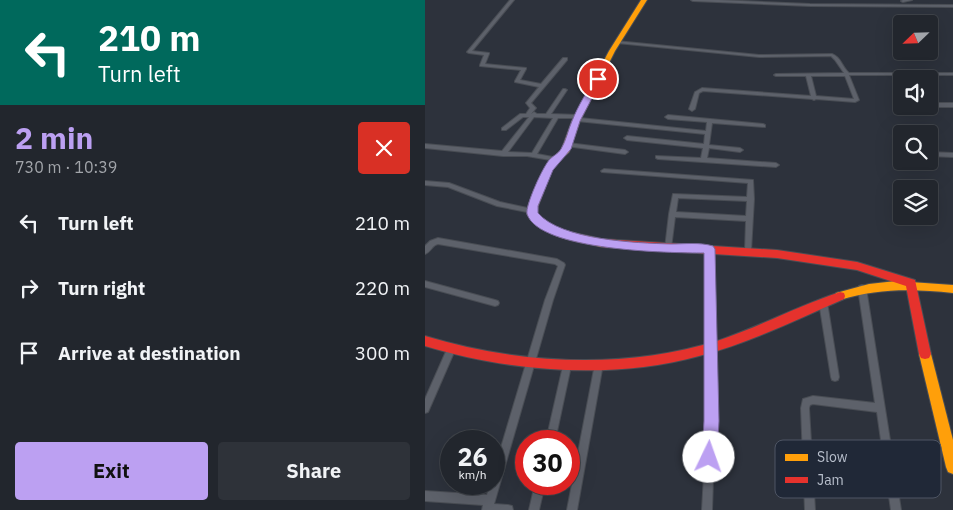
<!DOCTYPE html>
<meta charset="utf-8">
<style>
:root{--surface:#22262d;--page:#2e3239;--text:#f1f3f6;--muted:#a2a5aa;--line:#3f4349;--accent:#bca0f2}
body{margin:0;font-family:"IBM Plex Sans",sans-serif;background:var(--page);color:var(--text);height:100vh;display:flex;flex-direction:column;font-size:19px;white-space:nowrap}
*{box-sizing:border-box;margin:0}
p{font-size:16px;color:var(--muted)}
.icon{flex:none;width:28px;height:28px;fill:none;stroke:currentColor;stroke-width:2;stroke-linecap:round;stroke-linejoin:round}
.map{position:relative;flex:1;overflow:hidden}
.drawer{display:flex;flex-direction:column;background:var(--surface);width:425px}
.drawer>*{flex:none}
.guide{background:#00695c;color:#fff;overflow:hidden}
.needle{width:32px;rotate:247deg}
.tools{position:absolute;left:468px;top:15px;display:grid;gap:10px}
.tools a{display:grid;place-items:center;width:45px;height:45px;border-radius:5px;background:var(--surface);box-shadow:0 5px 20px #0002,0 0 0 1px var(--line);font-size:25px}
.speed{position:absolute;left:15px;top:430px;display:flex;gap:10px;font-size:25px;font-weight:700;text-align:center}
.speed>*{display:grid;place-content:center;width:65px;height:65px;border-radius:50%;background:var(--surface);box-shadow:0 5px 20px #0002,0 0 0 1px var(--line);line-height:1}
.speed small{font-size:12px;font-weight:400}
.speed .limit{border:8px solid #d22;background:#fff;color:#111}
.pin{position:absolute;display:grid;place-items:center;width:42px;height:42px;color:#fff;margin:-21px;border:2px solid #fff;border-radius:50%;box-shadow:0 1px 5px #0007}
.me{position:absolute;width:55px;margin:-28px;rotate:3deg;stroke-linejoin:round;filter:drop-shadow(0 0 4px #0008)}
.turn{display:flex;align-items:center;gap:18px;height:105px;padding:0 15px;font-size:22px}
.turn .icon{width:65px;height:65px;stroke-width:2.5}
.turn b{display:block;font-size:35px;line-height:42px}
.round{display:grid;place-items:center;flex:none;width:52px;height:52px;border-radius:5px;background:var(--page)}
.summary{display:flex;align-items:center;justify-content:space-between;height:85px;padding:0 15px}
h1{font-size:30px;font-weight:700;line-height:38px;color:var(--accent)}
.cta{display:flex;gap:10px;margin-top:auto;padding:10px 15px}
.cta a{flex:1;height:58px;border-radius:5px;background:var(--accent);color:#111;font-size:20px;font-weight:700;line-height:58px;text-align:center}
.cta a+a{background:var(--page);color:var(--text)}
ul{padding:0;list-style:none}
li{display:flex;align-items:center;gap:15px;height:65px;padding:0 15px}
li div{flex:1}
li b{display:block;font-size:19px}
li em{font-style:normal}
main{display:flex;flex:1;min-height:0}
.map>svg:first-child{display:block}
</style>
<main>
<section class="drawer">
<div class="guide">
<div class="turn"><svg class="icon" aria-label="left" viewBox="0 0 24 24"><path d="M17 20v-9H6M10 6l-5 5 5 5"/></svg><div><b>210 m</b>Turn left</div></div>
</div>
<div class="summary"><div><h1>2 min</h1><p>730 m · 10:39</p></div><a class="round" style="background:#d93025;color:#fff"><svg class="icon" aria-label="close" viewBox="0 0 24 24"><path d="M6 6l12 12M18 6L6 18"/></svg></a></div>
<ul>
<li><svg class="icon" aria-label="left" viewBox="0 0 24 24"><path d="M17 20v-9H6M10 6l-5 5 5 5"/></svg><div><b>Turn left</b></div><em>210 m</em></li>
<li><svg class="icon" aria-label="right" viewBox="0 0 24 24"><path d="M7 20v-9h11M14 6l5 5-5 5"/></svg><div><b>Turn right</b></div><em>220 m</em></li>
<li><svg class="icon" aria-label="arrive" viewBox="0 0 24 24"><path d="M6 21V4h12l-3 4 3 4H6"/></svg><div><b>Arrive at destination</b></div><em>300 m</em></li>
</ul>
<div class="cta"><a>Exit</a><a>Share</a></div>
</section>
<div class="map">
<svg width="528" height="510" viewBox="0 0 528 510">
<rect width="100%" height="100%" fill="#2d323c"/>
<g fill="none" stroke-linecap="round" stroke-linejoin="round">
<!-- street casing -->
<g stroke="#494d54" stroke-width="2">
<g id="street">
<path d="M85 0H89L47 51 64 53V54L60 64 101 68V69L95 80 116 84 138 58H142V60L106 103 111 108 106 114 109 112 112 114H121L138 89H140L142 90 126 114 153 115 155 116V118L281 131 282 122 243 119 240 117 243 115 338 124 340 125V127L287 123 284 145 315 148 318 150 315 152 284 148 282 158 351 163 354 165 351 167 233 159 231 158V156L276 158 278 148 202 140 199 138 202 136 279 144 280 134 152 121 150 120V118H133L112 154 133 158V160L131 161 102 156H78L0 148V144L77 151 104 117H98L81 130H77V128L95 114H101L105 108 101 103 114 87 90 82V81L96 70 55 66V65L59 55 44 53 42 52ZM109 117 128 118 107 153 83 152Z"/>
<path d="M266 0H294L385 4 528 5V7L385 6 268 1Z"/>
<path d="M478 0H487L478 2 476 1Z"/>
<path d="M191 41 334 55 407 54C416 57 417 67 424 73H528V75H424L434 100 430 102 391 99 389 100 387 99 278 91 274 93 270 109 267 111 264 109 270 92 277 88 386 96 381 76H351L349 75 351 74 419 73 410 60 406 56 334 57 192 43 190 42ZM386 76H420L429 99 391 96Z"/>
<rect x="473" y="103" width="3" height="2"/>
<path d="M504 103H528V107H504L503 106Z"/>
<path d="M143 143 200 150 203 152 200 154 141 146V144Z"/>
<path d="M476 150V154L471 153 470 152 471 151Z"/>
<path d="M504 152 528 153V157L504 156Z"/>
<path d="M179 169 328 180 329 199 326 251 325 253H321L320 251 321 221 250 217 246 248 243 251 240 248 244 214 248 194 322 197 323 183 177 172 176 171ZM253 198 322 201 321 216 251 212Z"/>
<path d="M0 181 24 183 75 202 107 209 110 211 107 213 72 206 23 187 0 185Z"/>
<path d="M13 238 132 259 139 263 140 265 128 300 69 504 83 505 87 506 88 510H57L58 505 0 501V491L62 495 65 484H69V471L120 300 133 266 130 264 13 244C7 245 6 252 0 254V246L5 241Z"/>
<path d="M284 246 287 249 290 421 287 510H277L282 421 281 249Z"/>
<path d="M0 281 70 300 73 301 74 303 73 305 70 306 0 287Z"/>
<path d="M437 285 440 286 441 288 476 510H466L452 412 388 404 385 405 384 408 390 510H380L376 408 378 399 388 396 450 403 433 288 434 286Z"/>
<path d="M398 299 401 300 402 302 414 377 413 380 410 381 407 380 406 377 394 302 395 300Z"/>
<path d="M26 346 29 347 30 350 3 412 0 413V399L23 347Z"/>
<path d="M174 360 177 361 178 364 152 510H142L170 364 171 361Z"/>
<path d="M142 362 145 363 146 366 130 441H121L138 366 139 363Z"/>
<path d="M110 484H120L114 510H104Z"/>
</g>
</g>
<!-- slow casing -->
<g stroke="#494d54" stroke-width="2">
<g id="slow">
<path d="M216 0H222L190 51 155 121 144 152 132 163 127 170 113 206 112 213C130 234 156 233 180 240L182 243 177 247C151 241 118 238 102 214L103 206 119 170 126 159 136 151 147 121 184 51Z"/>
<path d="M471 281 528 285V293C489 289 453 288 415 300L411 299 410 296 411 293 444 284Z"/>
<path d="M500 349 504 350 506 354 528 440V474L523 472 521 467 494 354 496 350Z"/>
</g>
</g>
<!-- jam casing -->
<g stroke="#494d54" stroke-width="2">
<g id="jam">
<path d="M177 239 352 250 432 262 490 280 506 354 504 358 500 359 496 358 494 354 481 286 432 270 352 258 177 247 172 243Z"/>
<path d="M415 292 419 293 420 296 419 299C371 320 324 343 274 356 187 380 85 372 0 346V336C93 364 198 370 292 341 334 327 373 306 415 292Z"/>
</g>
</g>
<!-- street -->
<use href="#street" fill="#5d616a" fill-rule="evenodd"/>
<!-- slow -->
<use href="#slow" fill="#ff9f0a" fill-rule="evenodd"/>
<!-- jam -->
<use href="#jam" fill="#e5322d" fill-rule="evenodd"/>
</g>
<!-- route -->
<path fill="#bca0f2" stroke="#7a689d" d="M171 77 177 79 155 121 146 149 128 170 113 206V213C136 240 211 243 246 244 259 244 275 242 288 246L290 249 294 421 292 457 290 462 284 465 279 462 277 457 279 421V253C246 253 114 251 102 214 100 206 118 166 125 159 129 155 133 154 136 149 141 141 143 130 147 121 153 106 162 91 171 77Z"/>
<!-- legend -->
<rect x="350" y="440" width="166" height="58" rx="8" fill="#202837" stroke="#4e5564" stroke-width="1"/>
<rect x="360" y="454" width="23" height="7" fill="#ff9f0a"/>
<rect x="360" y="477" width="23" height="6" fill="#e5322d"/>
<g font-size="14" fill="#b8bfcc">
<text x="392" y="462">Slow</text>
<text x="392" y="485">Jam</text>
</g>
</svg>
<div class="tools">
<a><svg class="needle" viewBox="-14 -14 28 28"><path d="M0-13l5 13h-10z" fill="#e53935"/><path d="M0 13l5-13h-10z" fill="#a2a5aa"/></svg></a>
<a><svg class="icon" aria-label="sound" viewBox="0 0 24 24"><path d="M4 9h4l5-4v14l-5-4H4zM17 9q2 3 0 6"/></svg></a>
<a><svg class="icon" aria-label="search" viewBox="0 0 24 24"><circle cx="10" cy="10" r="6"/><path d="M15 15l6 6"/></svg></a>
<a><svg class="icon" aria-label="layers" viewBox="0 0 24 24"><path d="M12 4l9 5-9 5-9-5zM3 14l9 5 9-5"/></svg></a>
</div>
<div class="speed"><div>26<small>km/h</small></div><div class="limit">30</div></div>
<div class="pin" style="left:173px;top:79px;background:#d93025"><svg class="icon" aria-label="arrive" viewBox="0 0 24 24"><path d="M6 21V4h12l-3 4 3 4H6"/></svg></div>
<svg class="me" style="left:284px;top:457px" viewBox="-20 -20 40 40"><circle r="19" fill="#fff"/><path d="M0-13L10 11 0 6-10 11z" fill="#bca0f2"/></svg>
</div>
</main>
